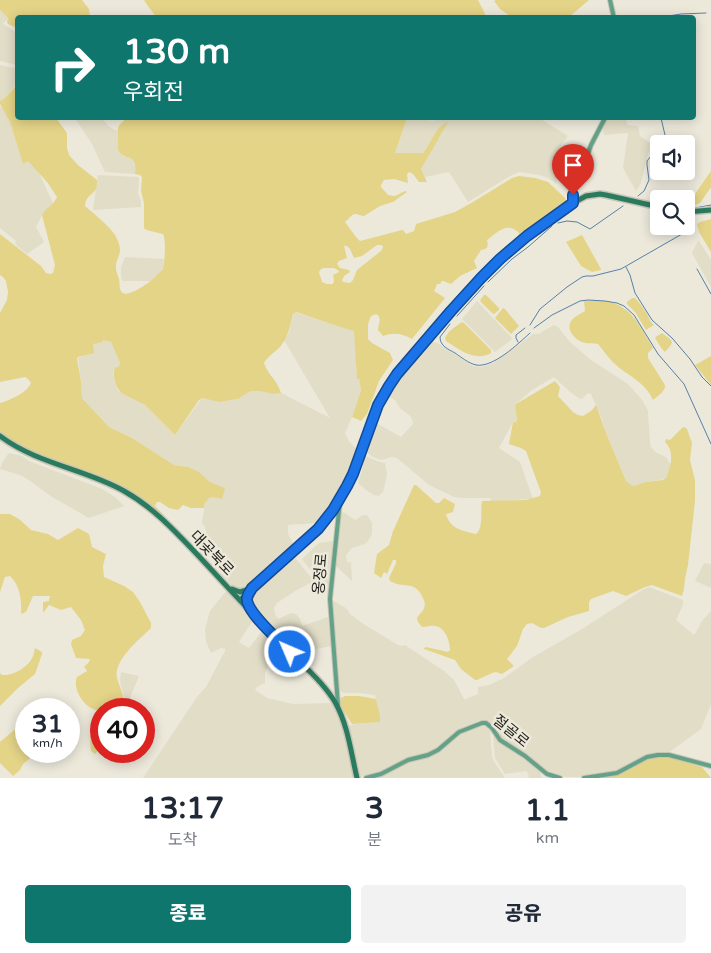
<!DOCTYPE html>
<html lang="ko">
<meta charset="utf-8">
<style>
:root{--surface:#fff;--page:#f2f2f3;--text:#1f2937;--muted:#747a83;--accent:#0f766e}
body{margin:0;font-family:"Varela Round","Noto Sans KR",sans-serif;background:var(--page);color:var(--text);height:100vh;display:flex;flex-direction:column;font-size:19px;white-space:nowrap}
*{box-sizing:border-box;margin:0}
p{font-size:16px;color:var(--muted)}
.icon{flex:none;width:28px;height:28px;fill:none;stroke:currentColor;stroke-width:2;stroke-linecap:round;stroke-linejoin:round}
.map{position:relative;height:778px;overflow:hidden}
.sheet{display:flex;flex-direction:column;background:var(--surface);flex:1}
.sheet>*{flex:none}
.hud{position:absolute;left:15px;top:15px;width:681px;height:105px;border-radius:5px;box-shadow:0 2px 12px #0003;background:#0f766e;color:#fff;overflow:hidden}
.buttons{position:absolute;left:650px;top:135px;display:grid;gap:10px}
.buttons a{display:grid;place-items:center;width:45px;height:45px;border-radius:5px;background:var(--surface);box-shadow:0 2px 12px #0003;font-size:25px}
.speed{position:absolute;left:15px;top:698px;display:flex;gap:10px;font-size:25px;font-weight:700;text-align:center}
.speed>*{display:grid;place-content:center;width:65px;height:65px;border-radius:50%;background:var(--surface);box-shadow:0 2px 12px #0003;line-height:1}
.speed small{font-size:12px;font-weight:400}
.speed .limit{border:8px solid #d22;background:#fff;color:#111}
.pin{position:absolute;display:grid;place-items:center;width:42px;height:42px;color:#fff;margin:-51px -21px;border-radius:50% 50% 50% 0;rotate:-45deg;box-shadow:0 0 5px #0007}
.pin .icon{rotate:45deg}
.me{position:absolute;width:55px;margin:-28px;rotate:315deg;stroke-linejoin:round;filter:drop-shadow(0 0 4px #0008)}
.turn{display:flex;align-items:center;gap:18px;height:105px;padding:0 25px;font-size:22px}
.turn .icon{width:65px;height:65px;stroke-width:2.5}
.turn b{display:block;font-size:35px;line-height:42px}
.eta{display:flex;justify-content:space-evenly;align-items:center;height:85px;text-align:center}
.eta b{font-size:30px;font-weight:800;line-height:35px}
.button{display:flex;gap:10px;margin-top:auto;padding:10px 25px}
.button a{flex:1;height:58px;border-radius:5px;background:var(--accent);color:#fff;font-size:20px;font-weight:800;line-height:58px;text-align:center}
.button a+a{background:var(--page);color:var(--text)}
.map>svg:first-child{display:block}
</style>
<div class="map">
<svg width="711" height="778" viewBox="0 0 711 778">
<rect width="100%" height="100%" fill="#ece9db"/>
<!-- built -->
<g fill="#e1ddc7">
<path d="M0 10 8 18 3 24 17 33V65L0 61Z"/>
<path d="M0 65 18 69 17 83 5 98 0 101Z"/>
<path d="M1 106 10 122 23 164 28 160 39 173 53 203 43 213 36 227 44 242 27 254 15 244 16 241 0 228V108Z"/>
<path d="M75 118H102L108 126 117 131 119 152 123 156 131 158 134 160 135 166V174L105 172 92 144Z"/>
<path d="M407 118H422L432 121 445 118H539L568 136 561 145 559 152 556 174 557 184 548 178 539 175 519 172 510 176 468 202 449 172 425 177 421 170 437 130 427 147 423 153H395Z"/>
<path d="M607 118H626L627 124 629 125 638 126 640 136 653 145 648 154 641 183 636 191 623 168 628 133 604 135 602 128Z"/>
<path d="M98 175 138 177 139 179 138 194 141 201V207L93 210Z"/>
<path d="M698 241H699L711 260V287L692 253Z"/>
<path d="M125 257 164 259 163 267 160 273 151 281H123L121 278V268Z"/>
<path d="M477 301 512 338 511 340 495 352 462 319Z"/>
<path d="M294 312 334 325 355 331 357 378 359 379 361 390 352 417 345 433 350 443 357 449 345 483 332 506 326 514 318 523 288 525V534L294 545 257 579 246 587 241 589 232 585 221 574 218 554 209 555 203 551 205 544 206 531 204 525 202 523 205 503 209 498 214 497 225 488 210 482 199 472 188 467 174 465 132 438 109 427 82 398 81 381 78 358 85 355 92 344 103 340 111 342 120 363 119 366 113 372 118 391 121 393 145 405 175 435 202 398H207L219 402 238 399 249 392 252 391H260L272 394 281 393 330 418 284 340 289 333Z"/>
<path d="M554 325 558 327 570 342 591 360 628 384 643 401 648 411 650 442 651 447 657 453 666 457 671 465 667 476 665 479 646 482 634 486 628 484 626 481 606 433 601 417 591 394 588 393 582 399H580L570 392 554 377 532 390 516 404 515 406 517 421 513 422 499 448 520 462 533 499 491 501 490 498H463L454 497 429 485 397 458 392 457 381 460 378 459 373 457 366 452 376 423 401 437 413 424 412 419 410 416 400 408 395 400 387 396 395 384 432 341 439 344 473 366 482 367 493 363 520 344 533 334H538Z"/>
<path d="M9 453 22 456 29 461 102 489 115 497 124 506 89 518 52 497 29 480 20 475 0 469 2 463Z"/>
<path d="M365 456 377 461 385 463 387 474 386 480 383 492 378 496 374 495 366 490 358 483 363 467Z"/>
<path d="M341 512 345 513 355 520 363 515H367L372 523V534L368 541 365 544 352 548 346 555 347 562H351L352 581 335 565Z"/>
<path d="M333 541 328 593 302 559 319 543Z"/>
<path d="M291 557 296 559 314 581 295 591 277 603 274 608 275 614 278 619 291 613 296 614 300 619 302 626 328 617 331 646 297 653 281 637 251 601V596L255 590Z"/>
<path d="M704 563 711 564V588L695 581Z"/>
<path d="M649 587 683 600V605L676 620 693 634H695L702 621 711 611V704L701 729 671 751 667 753 652 754 639 758 613 772 582 777H564L553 775 547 772 532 760 503 739 490 723 485 720H480L461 728 438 748 428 754 403 760 382 771 361 777 349 726 355 724 380 722V715L375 695 360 693H344L339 691 332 617V600L346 608 350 614 365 625 398 645 402 646 405 645 444 671 454 680 464 699H466L478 694V687L489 685 504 678 533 657 582 629 644 589Z"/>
<path d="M227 590 253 618V620L239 642 249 648 262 631 284 648 278 657 271 662 265 672V683L257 687 255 690 267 698 293 704 333 703 344 730 355 778H143L197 697 206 687 225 651V649L221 648 211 653 206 642 205 629 210 611Z"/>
<path d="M121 672 139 676 129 700H125L121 686 120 680Z"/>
<path d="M478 725H485L490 730 492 756 493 760 505 778H377L406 763 427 757 437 754 444 749 460 733Z"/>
<path d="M493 737H496L502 743 530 763 539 770 542 778H529L527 771 505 774 495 758Z"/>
</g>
<!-- green -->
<g fill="#e4d488" fill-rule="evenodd">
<path d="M0 0H82L89 9 90 17 18 18 17 28 8 24 7 22 8 18 0 10Z"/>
<path d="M144 0H478L486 16 485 18H157L147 5Z"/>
<path d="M496 0H589L569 17H511L500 9 494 1Z"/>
<path d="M15 87H18V118H56L67 133V148L69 155 78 165 97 180C97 183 97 186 96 189 92 196 86 195 85 206 97 217 120 232 120 250 120 256 115 262 116 268 116 272 118 276 119 279 120 283 119 288 121 291 126 302 160 276 163 268 165 260 166 240 163 234L146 230 144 228V203L141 191 142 177 140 175 135 174C135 170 136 165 134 162 132 156 125 158 121 154 117 150 118 147 118 143 118 134 115 126 124 121L123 118H407L395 153H423C432 142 434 128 448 122L421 169 427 182H419L413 174 409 172 407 174 408 183 394 179 384 180 381 185V187L388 195 395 196 405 191 407 192 393 202 380 206 364 216C351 213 356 212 345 222L356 237 360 241 402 230H403L406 234 414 231 416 224 455 212 473 202 512 178 519 176 535 178 548 182 565 198 567 203 509 248 505 247 518 238 519 233C507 221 498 232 487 240 489 247 487 249 481 250L474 261 477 268 460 276 451 284 443 281H442L440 284H437L434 291 445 298 412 339C403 334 394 332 383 336L378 330C378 324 383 318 376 314L371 316 368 324V339L372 343 390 353 393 360 379 381 367 414 361 421 352 417 361 390 359 379H357L354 331 334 325 296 312 293 314C290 327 288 338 279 348 274 353 268 356 264 363 267 374 277 379 281 393L272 394 260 391H252L249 392 238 399 219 402 203 398 199 400 175 435 145 405 121 393C116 387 112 375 115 368L119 366 120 363 111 342 103 340 102 342 93 344 94 353 78 357 77 359 81 381 82 398 109 427 132 438 174 465 188 467 199 472 210 482 225 488 222 499 214 497 209 498 205 503 204 508H191L183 505 178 510 169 508 160 502H157L155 506 164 515 170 523 158 512 122 489 50 462 0 436V403C10 400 27 393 31 383L28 379 25 377 0 382V313L7 300 8 292 6 281 3 277 0 275V234L41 266 46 273 50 274 53 273 55 265 42 215C45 208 54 205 57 197L47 182 28 161 23 164 10 122 0 104V101L5 98ZM377 245H381L383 246 382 250 357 270 353 280 350 283 343 282 342 280 345 275 350 272 349 270 340 268 337 264 339 261 347 258 344 246H347L350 249 354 258 362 256ZM324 268H334L339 271V272L333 275 334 280 333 284H327L322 282 319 272 321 269Z"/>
<path d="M711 171V187L700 203 695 205 693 203 695 194Z"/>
<path d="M711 219V252L699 232 697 224 700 222Z"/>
<path d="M582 235 601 269V270L592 272 581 266 566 242Z"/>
<path d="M484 295H486L499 308V310L494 314 492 313 480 301 481 299Z"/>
<path d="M632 298H635C639 302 642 306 645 311 649 316 649 321 654 325L646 330 635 312 627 304V302Z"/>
<path d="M584 301C626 297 634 315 653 348L648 353V358L665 385C666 391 658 396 653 400 645 382 630 377 616 365 609 359 604 351 598 344 593 343 587 344 582 342 574 339 565 328 572 320 575 316 581 314 585 311Z"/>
<path d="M503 308 505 309 519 326 511 334 495 318Z"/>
<path d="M462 322 465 324 491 350V353C475 362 460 350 446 341L445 338C449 330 455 327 462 322Z"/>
<path d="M662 333 670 339 672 342 671 345 665 352 662 349 655 338 657 336Z"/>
<path d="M711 356V385L695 365Z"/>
<path d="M555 381 560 387 558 396 573 412 578 415 583 416 591 411 596 405 606 433 626 481 631 485 634 486 646 482 663 480 666 478C671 466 675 452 665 442L666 439 670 440 682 428 684 427 687 429 692 443 690 460 695 480V501L688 565 685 579 684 589 682 596 652 585 645 587 626 596 613 591 591 599 589 602V611L568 617 544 628H541L532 623 527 624 523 629 517 646 507 659 514 666 502 674 496 672 492 673 477 680H475L461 669 455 660 424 649V648L426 647 448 652 450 650C450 641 445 627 435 626 430 625 426 627 422 627L418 622 417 618C419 614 423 612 424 608 426 604 424 600 422 596 414 580 403 589 390 581L389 578 396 563V560H393L387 574 384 572 381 578 374 573 377 554 389 545 393 531 414 485H416L436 503H439L444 498 455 504 453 512 446 514C450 529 463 531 476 534 484 527 480 511 482 501L526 500 540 496 541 492 539 487 526 451 521 448 509 444 513 422H516L517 420 515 406 516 404Z"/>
<path d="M0 514H10L19 519 31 530 48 534 58 540 78 528 89 534 92 547 106 554 103 566 104 577 124 586 133 592 140 602 151 623V628C140 639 113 660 117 678 120 689 126 697 123 709H101V747L95 754 91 751C90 744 90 737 92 731 94 724 101 719 97 712 95 708 91 709 88 706 80 699 73 687 77 677L87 671 86 669 84 667 89 662 90 659 76 658 71 644 72 640 81 636 85 630 81 620 71 607 61 610 49 605 43 613V602L49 601 50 596H33L26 612 21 614C22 601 20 585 10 576L5 577 0 592Z"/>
<path d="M35 648 42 652V654L35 674 18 688 0 706V673L2 675C13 676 29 667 33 656 34 654 34 651 35 648Z"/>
<path d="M345 696H359L376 699 380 715V722L352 724 340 705 341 698Z"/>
<path d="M26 720V751H39L23 764 20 770 13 776 0 763V742Z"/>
<path d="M656 757H670L702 767 711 778H597L618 774 643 761Z"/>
</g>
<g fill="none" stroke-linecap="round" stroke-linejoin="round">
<!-- stream -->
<g stroke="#5680a7" stroke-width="1">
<path d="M656 18 681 14 706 13"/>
<path d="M660 144 665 135 661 118"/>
<path d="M638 196 644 191 649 180 647 165V161L659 146"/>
<path d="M686 208H688"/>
<path d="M695 208 711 205"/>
<path d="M558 223 567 221 577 222 590 229 623 206"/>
<path d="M626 267 630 275 635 293 652 320 672 338 690 359 702 377 711 386"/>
<path d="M697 269 711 294"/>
<path d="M488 282 512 259 528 247 552 226"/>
<path d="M457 316 484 286"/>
<path d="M450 324 440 337C440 346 448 349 455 353 461 357 468 363 476 365 493 368 518 344 530 333"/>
<path d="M530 325 540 309 567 287 582 277 586 276H593L621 269 682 234"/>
<path d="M534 328 552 315 580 301 588 300 605 301 617 303 624 306 634 315 658 354 684 384 711 444"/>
<path d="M518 342 516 338V335L525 328"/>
</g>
<!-- street casing -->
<g stroke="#c8c5b9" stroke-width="6">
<g id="street">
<path d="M610 0 614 18"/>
<path d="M573 203V195L591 145 605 118"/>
<path d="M338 705 330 599 340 501"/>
<path d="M366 778 381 774 408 760 428 755 438 750 459 732 482 723H486L492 728 500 740 525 756 547 774 560 778"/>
<path d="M584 778 617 773 647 757 658 755H669L711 766"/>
</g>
</g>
<!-- secondary casing -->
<g stroke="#c8c5b9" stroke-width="8">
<g id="secondary">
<path d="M686 212 711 210"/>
<path d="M0 436C37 464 85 469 124 491 151 506 172 528 193 550 214 572 234 595 255 616 270 632 285 647 300 662 313 674 326 687 335 702 348 725 351 753 357 778"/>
<path d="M232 589 240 592 250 589"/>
<path d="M250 592 247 600 251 609"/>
<path d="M240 600 310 537 326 521 333 511 347 486 353 474 373 418 378 405 389 386 451 311 481 278 513 248 573 203 586 196 600 194 606 195 659 207"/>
</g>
</g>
<!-- street -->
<use href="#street" stroke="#64a288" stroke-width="4"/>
<!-- secondary -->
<use href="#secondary" stroke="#2a7b5e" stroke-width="5"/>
</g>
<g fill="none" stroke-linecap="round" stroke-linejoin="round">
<!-- route casing -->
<g stroke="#114b97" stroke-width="12">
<path id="route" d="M290 652C280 641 247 613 247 599 247 595 250 592 252 588L318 529 333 510 347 486 353 474 378 405 389 386 397 374 451 311 481 278 500 259 527 236 573 203V195"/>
</g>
<!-- route -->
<use href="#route" stroke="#1a73e8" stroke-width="9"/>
</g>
<g text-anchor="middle" stroke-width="5" stroke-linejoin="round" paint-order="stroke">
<!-- street labels -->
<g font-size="15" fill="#22211c" stroke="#ece9db">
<text transform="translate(212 553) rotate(46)" y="5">대곶북로</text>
<text transform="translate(320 574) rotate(-85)" y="5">옹정로</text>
<text transform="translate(511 731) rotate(39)" y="5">절골로</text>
</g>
</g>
</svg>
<div class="buttons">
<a><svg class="icon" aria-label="sound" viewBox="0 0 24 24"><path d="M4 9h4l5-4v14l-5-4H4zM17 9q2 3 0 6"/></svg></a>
<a><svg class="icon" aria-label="search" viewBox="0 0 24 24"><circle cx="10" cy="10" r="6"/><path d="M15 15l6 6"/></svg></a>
</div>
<div class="speed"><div>31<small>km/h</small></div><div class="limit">40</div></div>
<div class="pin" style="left:573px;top:195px;background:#d93025"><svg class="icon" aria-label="arrive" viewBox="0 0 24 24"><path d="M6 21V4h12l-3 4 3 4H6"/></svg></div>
<svg class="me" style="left:290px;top:652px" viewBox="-20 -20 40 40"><circle r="17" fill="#1a73e8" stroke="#fff" stroke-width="3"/><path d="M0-11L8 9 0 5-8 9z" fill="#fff"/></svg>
<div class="hud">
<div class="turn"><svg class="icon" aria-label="right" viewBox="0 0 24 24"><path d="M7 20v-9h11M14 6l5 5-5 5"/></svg><div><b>130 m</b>우회전</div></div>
</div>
</div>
<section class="sheet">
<div class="eta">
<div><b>13:17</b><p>도착</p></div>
<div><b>3</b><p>분</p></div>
<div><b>1.1</b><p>km</p></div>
</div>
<div class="button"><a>종료</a><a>공유</a></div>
</section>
